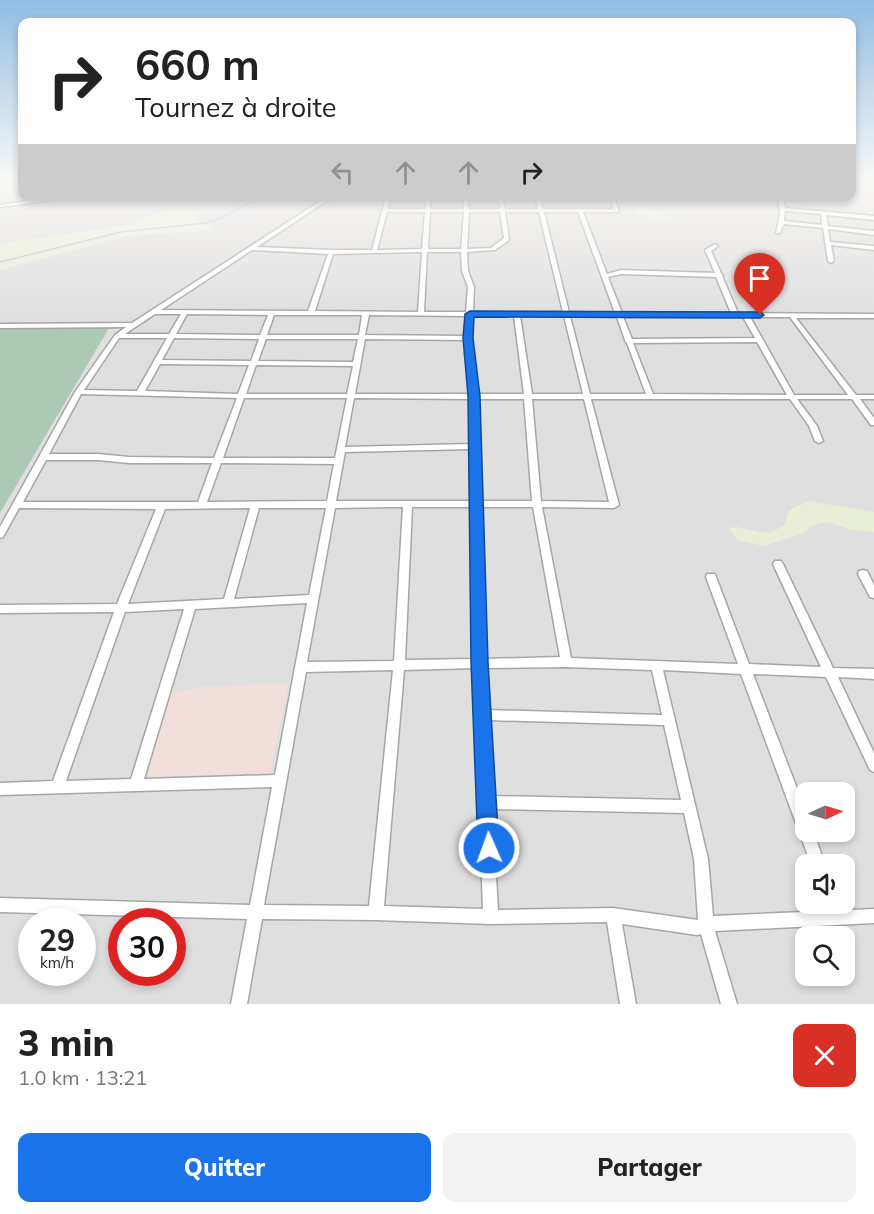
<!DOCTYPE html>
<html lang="fr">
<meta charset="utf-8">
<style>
:root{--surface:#fff;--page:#f2f2f2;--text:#222;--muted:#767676;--accent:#1a73e8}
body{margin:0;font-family:Mulish,sans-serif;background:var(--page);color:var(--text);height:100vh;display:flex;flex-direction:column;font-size:22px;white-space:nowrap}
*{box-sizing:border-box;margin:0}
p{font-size:20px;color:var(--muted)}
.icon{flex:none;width:33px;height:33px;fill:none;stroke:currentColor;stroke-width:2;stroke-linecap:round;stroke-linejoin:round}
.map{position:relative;height:1004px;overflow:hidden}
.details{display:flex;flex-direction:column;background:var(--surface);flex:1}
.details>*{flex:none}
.banner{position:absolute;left:18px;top:18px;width:838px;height:183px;border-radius:12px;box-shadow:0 3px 9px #0003;background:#fff;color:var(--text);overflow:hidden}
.needle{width:39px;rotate:86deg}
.buttons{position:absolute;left:795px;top:782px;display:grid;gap:12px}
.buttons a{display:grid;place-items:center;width:60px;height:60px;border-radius:12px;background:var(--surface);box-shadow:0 3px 9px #0003;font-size:30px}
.speed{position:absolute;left:18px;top:908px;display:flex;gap:12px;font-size:30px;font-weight:700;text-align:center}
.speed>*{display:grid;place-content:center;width:78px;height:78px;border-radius:50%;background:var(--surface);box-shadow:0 3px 9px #0003;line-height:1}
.speed small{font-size:15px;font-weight:400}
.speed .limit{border:9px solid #d22;background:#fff;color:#111}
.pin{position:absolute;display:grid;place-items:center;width:51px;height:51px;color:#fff;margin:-62px -26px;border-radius:50% 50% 50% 0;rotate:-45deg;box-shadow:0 0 6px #0007}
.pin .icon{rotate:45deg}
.me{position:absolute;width:66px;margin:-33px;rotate:358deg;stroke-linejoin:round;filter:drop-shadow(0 0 4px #0008)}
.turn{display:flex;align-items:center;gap:21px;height:126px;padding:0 18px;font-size:27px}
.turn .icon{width:78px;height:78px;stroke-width:2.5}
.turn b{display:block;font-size:42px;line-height:51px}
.lanes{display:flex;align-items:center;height:57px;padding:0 18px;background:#0003;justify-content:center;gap:30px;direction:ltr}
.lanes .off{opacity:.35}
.round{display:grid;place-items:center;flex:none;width:63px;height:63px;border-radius:12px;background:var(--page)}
.headline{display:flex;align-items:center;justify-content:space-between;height:102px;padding:0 18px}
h1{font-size:36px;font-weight:800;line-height:45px}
.primary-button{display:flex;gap:12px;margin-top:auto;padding:12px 18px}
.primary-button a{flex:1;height:69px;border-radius:12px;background:var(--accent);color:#fff;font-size:24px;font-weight:800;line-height:69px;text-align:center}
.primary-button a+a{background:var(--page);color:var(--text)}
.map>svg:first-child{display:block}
</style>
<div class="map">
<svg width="874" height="1004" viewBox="0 0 874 1004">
<rect width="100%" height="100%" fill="#f1f0ea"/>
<!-- residential -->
<path fill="#e0dfdf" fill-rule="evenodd" d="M0 179H22V196H852V179H874V1004H0ZM806 792H844V831H806ZM806 864H844V903H806ZM32 921H82V972H32ZM122 921H172V972H122ZM806 936H844V975H806Z"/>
<!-- commercial -->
<path fill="#f0dfdb" d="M289 683 270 775 146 780 171 694 201 687Z"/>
<!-- farmland -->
<g fill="#e9eed7">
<path d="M633 197H649V205L653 210 662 216H671L676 219 665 223 636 213 631 204Z"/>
<path d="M184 207 213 230 128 236 0 270V244L136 224 137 219Z"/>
<path d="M808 501 874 512V532L849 529 828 522 812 525 804 533 763 546 737 540 729 528 737 527 758 532 771 533 785 524 789 510Z"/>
</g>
<!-- cemetery -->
<path fill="#acc9b5" d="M109 328 0 513V329Z"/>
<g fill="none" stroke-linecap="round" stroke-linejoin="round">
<!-- stream -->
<path stroke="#aecadb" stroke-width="1.5" d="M0 262 121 232 205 223 219 219 262 196"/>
<!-- minor casing -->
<g stroke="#a6a6a6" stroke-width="3">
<g id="minor">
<path d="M64 196H82L0 207V205Z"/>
<path d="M328 196H334L257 247 331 250H372L386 196H391L388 209H425L426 196H430V209H464L463 196H467L469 209H500L498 196H502L505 209H538L535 196H540L543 209H614L609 196H614L619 212H583L607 274 621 270 715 273 705 250 715 244 718 246 711 251 721 273 723 275 722 276 738 313 874 314V318H796L856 395H874V399H860L874 418V425H871L852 399H797L817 426 823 441 819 443 815 441 809 426 790 399H591L619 505 614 508 542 507 571 658 738 664 706 577 707 574H715L716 577 749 664 821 667 773 564 775 561H781L783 564 833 668 874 669V679L838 677 874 753V772L870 770 826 677 753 674 806 812V831H813L825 864H811L741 674 663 670 708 859 713 916 874 909V923L715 931 737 1004H721L701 934 697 935 622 924 636 1004H620L607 922 491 924 376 920 262 919 247 1004H231L247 919 0 912V898L250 905 272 787 0 795V783L53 781 114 612 0 613V605L117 604 156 509 19 508 3 537 0 538V527L75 392 115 335 126 327 0 328V324L132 323ZM387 212H425L422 249 377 250ZM430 212H464L461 249H428ZM469 212H500L504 238 491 248 467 249ZM505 212H539L563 312H473L474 287 468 271 467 252 495 250 509 240ZM544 212H578L615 313 569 312ZM252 250 328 254 308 311 161 310ZM422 252 418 312 315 311 333 254ZM427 252H461L462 271 468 287 466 312H424ZM621 274 716 277 731 313H622L608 277ZM155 314H181L169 334H125ZM187 314 268 315 260 335 176 334ZM274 315H362L359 335H267ZM369 315 466 316 465 336 365 335ZM473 316H514L524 394H478L471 338ZM520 316H564L583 394H532ZM570 316 617 317 625 340V341L627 343 646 394H590ZM623 317H743L755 338 632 339ZM750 317H790L848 395H794ZM119 338H167L137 391 84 390ZM174 338 259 339 251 361 162 360ZM266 339H358L353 362 258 361ZM365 339 465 340 470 394H355ZM757 342 787 395 653 394 633 343ZM160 364 249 365 238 394 145 391ZM256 365 353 366 347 394H246ZM81 394 237 398 214 458 129 457 98 454H49ZM244 398H347L335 458H223ZM354 398 470 399 471 444 345 447ZM478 399H524L532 501H480ZM532 399H584L609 502 541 501ZM471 449V501H336L345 452ZM46 460H98L129 463H212L198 502H23ZM221 463 334 464 327 501 207 502ZM390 507H403L394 661 307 662 335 508ZM412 507H472L473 659 405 660ZM481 507H533L560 657 485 659ZM250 508 224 599 128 604 165 509ZM259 508H326L309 595 234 599ZM307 603 275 775 144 779 195 609ZM184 609 131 779 66 781 125 612ZM566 667 652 670 662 715 487 710 485 668ZM474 668 483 909 384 906 404 670ZM393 670 369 906 264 905 306 672ZM488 720 664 725 681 800 492 796ZM492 809 684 813 694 859 698 920 613 908 498 910Z"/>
<path d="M778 196H783L785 208 874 216V220L826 215 828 226 874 231V235L828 229 830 242 874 246V250L831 245 834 261 831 263 828 261 823 228 784 224 780 233H776L780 215ZM785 211 821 214 822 225 784 221Z"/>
<path d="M863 570 867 571 874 585V598L870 597 858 574 859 571Z"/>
</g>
</g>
<!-- minor -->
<use href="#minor" fill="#fff" fill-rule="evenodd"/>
</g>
<!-- sky -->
<linearGradient id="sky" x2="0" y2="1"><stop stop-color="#91bde3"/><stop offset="0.56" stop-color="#f9f8f6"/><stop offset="1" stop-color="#f9f8f6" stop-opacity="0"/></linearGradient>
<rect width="874" height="319" fill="url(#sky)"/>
<!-- route -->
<path fill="#1a73e8" stroke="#114b97" stroke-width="1.5" d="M470 311 760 312 764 315 760 318 474 317 473 338 480 396 488 662 499 848 496 856 489 859 481 856 478 848 471 662 468 396 463 338 465 314Z"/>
</svg>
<div class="buttons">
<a><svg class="needle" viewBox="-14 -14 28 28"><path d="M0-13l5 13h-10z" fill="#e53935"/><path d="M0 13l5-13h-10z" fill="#767676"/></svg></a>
<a><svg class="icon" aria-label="sound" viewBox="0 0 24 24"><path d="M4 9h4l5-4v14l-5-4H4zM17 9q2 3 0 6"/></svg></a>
<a><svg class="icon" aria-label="search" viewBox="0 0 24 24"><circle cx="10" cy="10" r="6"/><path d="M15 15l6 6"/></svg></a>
</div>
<div class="speed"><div>29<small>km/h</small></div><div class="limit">30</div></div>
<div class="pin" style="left:760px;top:315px;background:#d93025"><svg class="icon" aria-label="arrive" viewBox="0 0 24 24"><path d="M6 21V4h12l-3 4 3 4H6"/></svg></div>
<svg class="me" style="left:489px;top:848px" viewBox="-20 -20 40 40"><circle r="17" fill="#1a73e8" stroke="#fff" stroke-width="3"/><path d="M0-11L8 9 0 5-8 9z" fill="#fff"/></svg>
<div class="banner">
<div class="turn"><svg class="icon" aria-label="right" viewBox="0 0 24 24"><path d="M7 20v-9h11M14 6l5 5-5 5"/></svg><div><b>660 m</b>Tournez à droite</div></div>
<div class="lanes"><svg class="icon off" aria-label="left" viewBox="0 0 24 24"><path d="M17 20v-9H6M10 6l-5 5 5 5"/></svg><svg class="icon off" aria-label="ahead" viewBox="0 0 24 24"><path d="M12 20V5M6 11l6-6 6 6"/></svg><svg class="icon off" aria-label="ahead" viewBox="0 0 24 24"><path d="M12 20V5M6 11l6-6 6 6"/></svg><svg class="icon" aria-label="right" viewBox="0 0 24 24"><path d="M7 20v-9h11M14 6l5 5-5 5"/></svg></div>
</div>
</div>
<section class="details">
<div class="headline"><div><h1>3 min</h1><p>1.0 km · 13:21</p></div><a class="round" style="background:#d93025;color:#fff"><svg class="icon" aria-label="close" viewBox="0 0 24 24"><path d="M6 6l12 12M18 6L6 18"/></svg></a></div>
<div class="primary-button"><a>Quitter</a><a>Partager</a></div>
</section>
